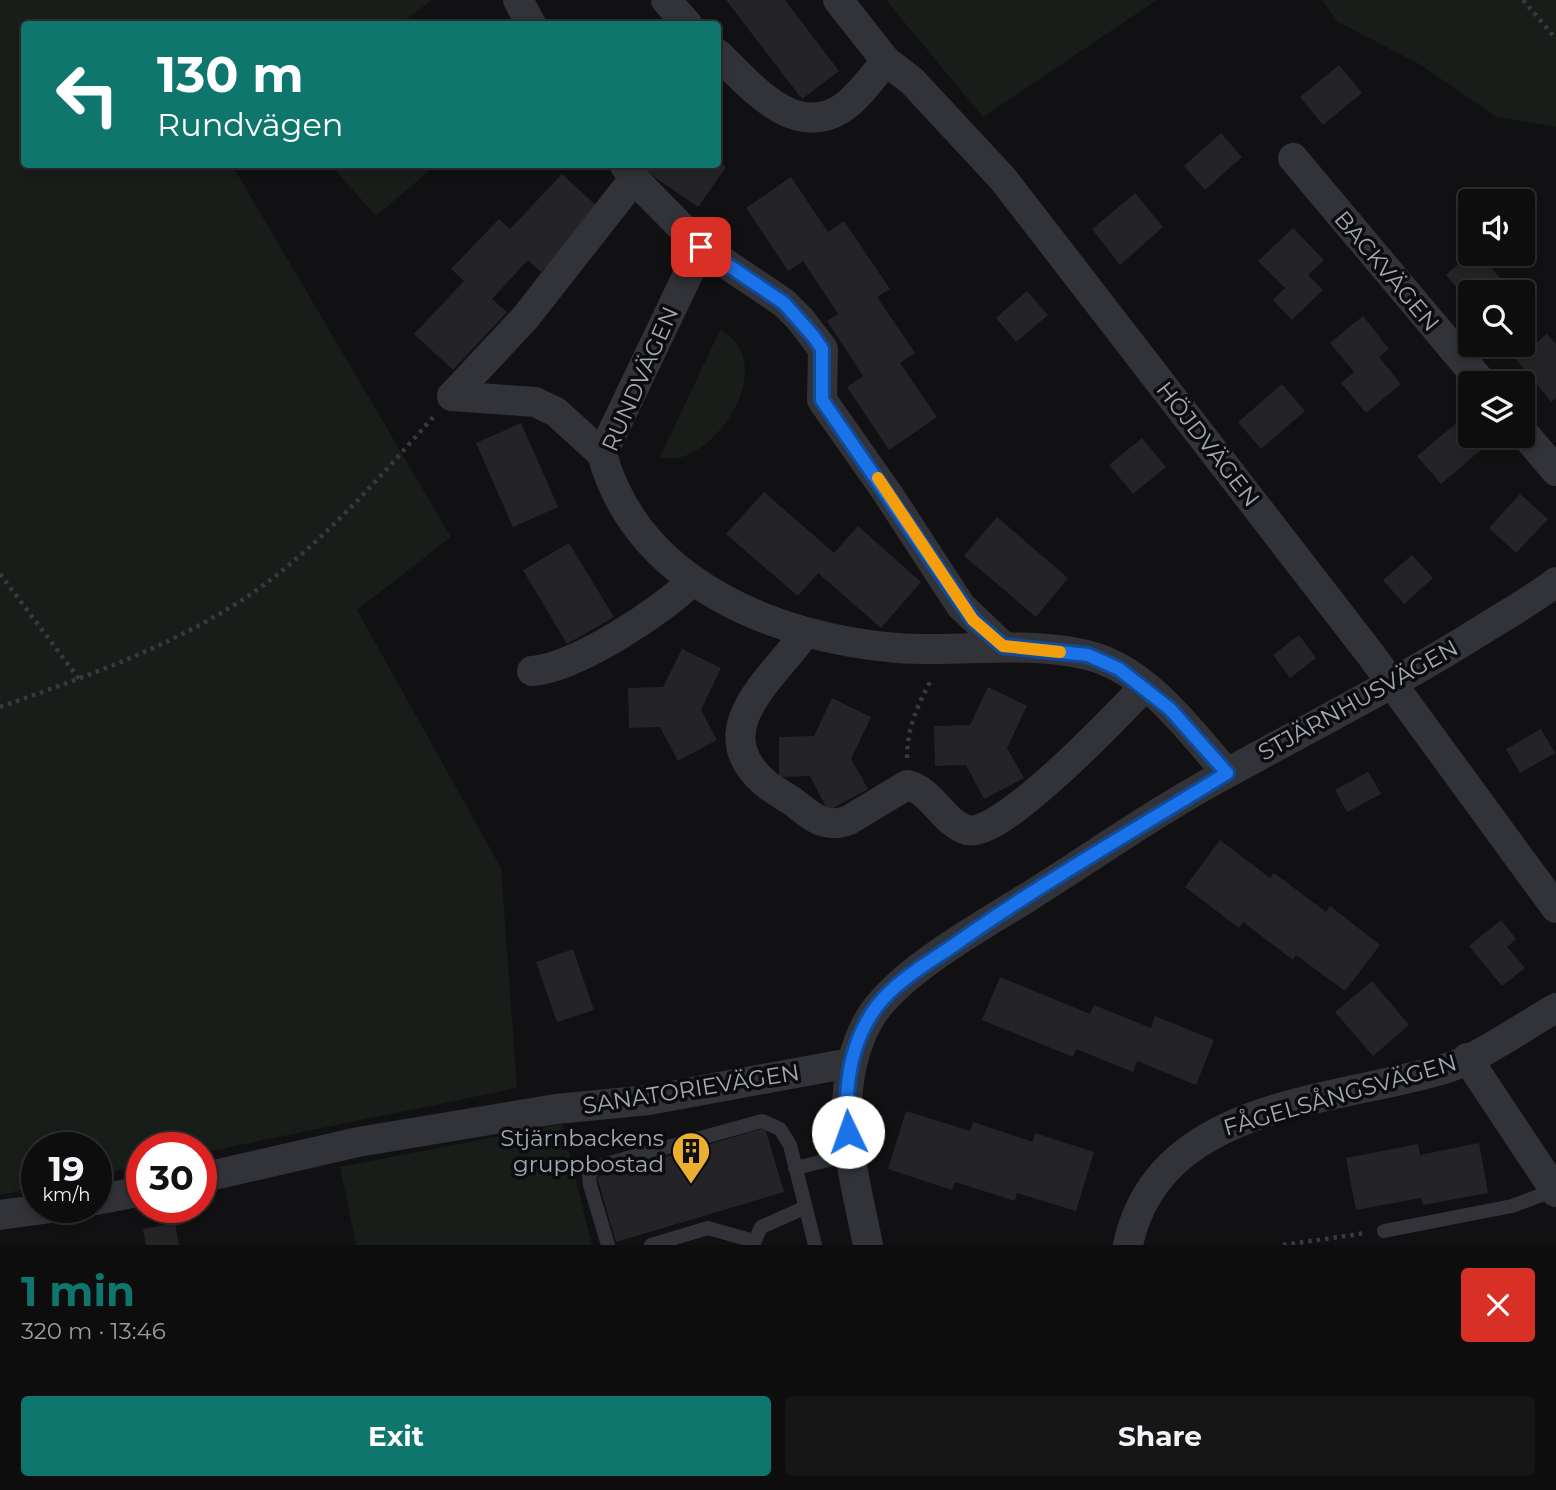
<!DOCTYPE html>
<meta charset="utf-8">
<style>
:root{--surface:#0d0d0e;--page:#161617;--text:#f1f3f6;--muted:#9a9c9e;--line:#2d2d2e;--accent:#0f766e}
body{margin:0;font-family:Montserrat,sans-serif;background:var(--page);color:var(--text);height:100vh;display:flex;flex-direction:column;font-size:26px;white-space:nowrap}
*{box-sizing:border-box;margin:0}
p{font-size:23px;color:var(--muted)}
.icon{flex:none;width:38px;height:38px;fill:none;stroke:currentColor;stroke-width:2;stroke-linecap:round;stroke-linejoin:round}
.map{position:relative;height:1245px;overflow:hidden}
.details{display:flex;flex-direction:column;background:var(--surface);flex:1}
.details>*{flex:none}
.guide{position:absolute;left:21px;top:21px;width:700px;height:147px;border-radius:7px;box-shadow:0 4px 10px #0003,0 0 0 2px var(--line);background:#0f766e;color:#fff;overflow:hidden}
.tools{position:absolute;left:1458px;top:189px;display:grid;gap:14px}
.tools a{display:grid;place-items:center;width:77px;height:77px;border-radius:7px;background:var(--surface);box-shadow:0 4px 10px #0003,0 0 0 2px var(--line);font-size:35px}
.speed{position:absolute;left:21px;top:1132px;display:flex;gap:14px;font-size:35px;font-weight:700;text-align:center}
.speed>*{display:grid;place-content:center;width:91px;height:91px;border-radius:50%;background:var(--surface);box-shadow:0 4px 10px #0003,0 0 0 2px var(--line);line-height:1}
.speed small{font-size:18px;font-weight:400}
.speed .limit{border:10px solid #d22;background:#fff;color:#111}
.pin{position:absolute;display:grid;place-items:center;width:60px;height:60px;color:#fff;margin:-30px;border-radius:14px;box-shadow:0 4px 10px #0006}
.me{position:absolute;width:77px;margin:-38px;rotate:357deg;stroke-linejoin:round;filter:drop-shadow(0 0 5px #0008)}
.turn{display:flex;align-items:center;gap:24px;height:147px;padding:0 21px;font-size:32px}
.turn .icon{width:91px;height:91px;stroke-width:2.5}
.turn b{display:block;font-size:49px;line-height:60px}
.round{display:grid;place-items:center;flex:none;width:74px;height:74px;border-radius:7px;background:var(--page)}
.overview{display:flex;align-items:center;justify-content:space-between;height:119px;padding:0 21px}
h1{font-size:42px;font-weight:700;line-height:52px;color:var(--accent)}
.action{display:flex;gap:14px;margin-top:auto;padding:14px 21px}
.action a{flex:1;height:80px;border-radius:7px;background:var(--accent);color:#fff;font-size:28px;font-weight:700;line-height:80px;text-align:center}
.action a+a{background:var(--page);color:var(--text)}
.map>svg:first-child{display:block}
</style>
<div class="map">
<svg width="1556" height="1245" viewBox="0 0 1556 1245">
<rect width="100%" height="100%" fill="#111113"/>
<!-- green -->
<g fill="#181d19">
<path d="M0 0H432L400 24H24V164L232 165 451 537 357 610 501 868 517 1088 201 1153V1148H142V1165L96 1175V1148H37V1187L0 1195Z"/>
<path d="M886 0H1157L983 117Z"/>
<path d="M1322 0H1556V127L1497 117 1419 64 1338 22Z"/>
<path d="M331 165H330H436L376 216Z"/>
<path d="M720 330C777 359 725 449 677 458 672 459 665 458 660 457Z"/>
<path d="M562 1124 592 1245H356L340 1167Z"/>
</g>
<!-- building -->
<g fill="#242427">
<path d="M726 0H785L839 71 802 99Z"/>
<path d="M1339 65 1362 93 1323 125 1300 97Z"/>
<path d="M1221 133 1242 157 1205 190 1184 166Z"/>
<path d="M718 161 726 167 698 207 640 167 642 164H718Z"/>
<path d="M562 174 600 209 541 272 528 260 492 299 507 312 453 370 414 334 464 281 451 269 499 219 510 229Z"/>
<path d="M791 177 828 232 844 221 890 289 877 297 915 353 900 363 937 417 889 450 847 387 863 376 827 321 838 314 803 261 788 271 746 208Z"/>
<path d="M1135 193 1163 227 1120 265 1092 229Z"/>
<path d="M1293 228 1324 260 1308 275 1323 290 1292 320 1273 300 1285 288 1258 261Z"/>
<path d="M1470 254H1501L1504 258 1492 269 1513 292 1474 291 1466 298 1446 275Z"/>
<path d="M1027 291 1048 315 1016 342 996 318Z"/>
<path d="M1363 316 1389 349 1379 357 1401 384 1366 413 1341 383 1354 372 1330 343Z"/>
<path d="M1547 334 1556 344V398L1551 402 1516 359Z"/>
<path d="M1282 384 1305 411 1261 449 1238 422Z"/>
<path d="M1459 421 1482 449 1441 484 1417 456Z"/>
<path d="M521 423 558 507 513 527 476 443Z"/>
<path d="M1142 438 1166 467 1133 494 1109 465Z"/>
<path d="M764 492 834 553 858 526 921 582 881 628 818 573 798 596 726 534Z"/>
<path d="M1520 494 1548 519 1516 553 1489 528Z"/>
<path d="M997 517 1068 578 1036 617 964 556Z"/>
<path d="M569 543 614 617 567 644 523 570Z"/>
<path d="M1412 555 1433 578 1404 604 1383 580Z"/>
<path d="M1299 635 1316 658 1290 678 1273 655Z"/>
<path d="M682 649 721 668 701 710 717 740 678 761 660 727 629 728 628 688 663 687Z"/>
<path d="M988 687 1027 706 1007 748 1024 778 984 799 966 765 935 766 934 726 970 725Z"/>
<path d="M832 698 871 717 851 759 868 789 828 811 810 776 779 777V737L814 736Z"/>
<path d="M1541 729 1555 753 1520 773 1506 749Z"/>
<path d="M1368 772 1381 794 1347 812 1335 790Z"/>
<path d="M1220 840 1270 878 1274 873 1326 912 1330 906 1380 945 1345 991 1296 955 1293 960 1243 922 1239 928 1185 887Z"/>
<path d="M1501 920 1516 939 1507 947 1525 968 1502 986 1469 946Z"/>
<path d="M573 949 594 1010 557 1022 536 962Z"/>
<path d="M1000 977 1090 1014 1094 1005 1151 1028 1155 1016 1214 1040 1196 1085 1137 1061 1133 1072 1076 1049 1073 1057 982 1020Z"/>
<path d="M1372 981 1409 1025 1373 1056 1335 1012Z"/>
<path d="M906 1111 970 1131 973 1122 1033 1142 1035 1133 1094 1152 1076 1211 1017 1193 1015 1201 955 1182 952 1190 888 1169Z"/>
<path d="M765 1128 784 1192 616 1242 597 1177Z"/>
<path d="M1479 1143 1488 1193 1423 1205 1421 1198 1356 1210 1346 1158 1418 1144 1420 1155Z"/>
<path d="M175 1223 179 1245H146L143 1229Z"/>
</g>
<g fill="none" stroke-linecap="round" stroke-linejoin="round">
<!-- path -->
<g stroke="#393a3f" stroke-width="4.5" stroke-dasharray="3.5 5" stroke-linecap="butt">
<path d="M1523 0 1556 39"/>
<path d="M0 574 79 679"/>
<path d="M0 707C90 675 183 643 261 587 327 538 381 476 435 415"/>
<path d="M907 758C907 727 918 705 932 678"/>
<path d="M1283 1245 1366 1233"/>
</g>
<!-- lane -->
<g stroke="#323338" stroke-width="14">
<path d="M795 1168 850 1155"/>
<path d="M1384 1231 1512 1206 1555 1190"/>
<path d="M608 1245 590 1185 589 1175 595 1167 762 1121 780 1129 790 1145 815 1245"/>
<path d="M651 1245 708 1228 754 1241"/>
<path d="M753 1245 761 1227 804 1208"/>
</g>
<!-- street -->
<g stroke="#323338" stroke-width="30">
<path d="M518 0 531 24"/>
<path d="M666 0 687 24"/>
<path d="M838 0 886 61 912 81 1003 179 1371 655 1556 908"/>
<path d="M718 54C749 84 793 139 841 109 858 98 873 76 886 61"/>
<path d="M1293 158 1482 383"/>
<path d="M624 164 634 179 701 247 784 303 800 319 823 349 822 400 888 494 961 606 1003 646"/>
<path d="M701 247 602 454C637 583 776 638 897 648 960 653 1024 640 1087 655 1146 669 1189 730 1227 773"/>
<path d="M452 396 525 318 634 179"/>
<path d="M452 396 535 402 556 412 602 454"/>
<path d="M1522 431 1556 471"/>
<path d="M805 633C774 678 703 729 765 783 773 790 783 795 792 801 811 815 823 830 849 820L907 785C932 790 943 823 967 830 1000 840 1120 712 1145 686"/>
<path d="M532 671C575 668 663 611 693 580"/>
<path d="M1467 1058 1556 1192"/>
<path d="M201 1178 358 1142 556 1109 649 1100 850 1063"/>
<path d="M96 1200 142 1191"/>
<path d="M0 1215 51 1208"/>
<path d="M868 1245C853 1171 830 1094 867 1023 892 975 982 926 1028 897 1095 855 1161 808 1231 771 1316 724 1403 680 1485 628 1509 613 1534 599 1556 582"/>
<path d="M1128 1245C1158 1102 1333 1102 1444 1069 1478 1059 1524 1026 1556 1008"/>
</g>
</g>
<g fill="none" stroke-linecap="round" stroke-linejoin="round">
<!-- route casing -->
<g stroke="#114b97" stroke-width="18">
<path id="route" d="M701 247 784 303 814 337 822 349V400L973 620 1003 646 1088 655 1119 669 1170 709 1227 773C1137 829 1043 882 957 943 930 962 897 980 877 1006 850 1042 844 1088 848 1132"/>
</g>
<!-- route -->
<use href="#route" stroke="#1a73e8" stroke-width="12"/>
<!-- slow -->
<path stroke="#f59e0b" stroke-width="12" d="M878 478 973 620 1003 646 1060 652"/>
</g>
<!-- icons -->
<defs>
<g id="building-pin" transform="scale(2.0125)"><path d="M0 17L-7.5 6A9.5 9.5 0 1 1 7.5 6Z" fill="#ecb030" stroke="#0c0c0e"/><path d="M-4-6H4V6H1V3H-1V6H-4ZM-2.5-4.3h1.7v1.8h-1.7ZM.8-4.3h1.7v1.8H.8ZM-2.5-1h1.7V.8h-1.7ZM.8-1h1.7V.8H.8Z" fill="#111"/></g>
</defs>
<g fill-rule="evenodd">
<use href="#building-pin" x="691" y="1151"/>
</g>
<g text-anchor="middle" stroke-width="7" stroke-linejoin="round" paint-order="stroke">
<!-- street labels -->
<g font-size="23" fill="#a3a8b3" stroke="#0c0c0e">
<text transform="translate(1387 271) rotate(50)" y="8">BACKVÄGEN</text>
<text transform="translate(640 379) rotate(-66)" y="8">RUNDVÄGEN</text>
<text transform="translate(1208 444) rotate(52)" y="8">HÖJDVÄGEN</text>
<text transform="translate(1358 700) rotate(-29)" y="8">STJÄRNHUSVÄGEN</text>
<text transform="translate(691 1089) rotate(-9)" y="8">SANATORIEVÄGEN</text>
<text transform="translate(1340 1095) rotate(-16)" y="8">FÅGELSÅNGSVÄGEN</text>
</g>
<!-- poi labels -->
<g font-size="23" fill="#a3a8b3" stroke="#0c0c0e" text-anchor="end">
<text x="664" y="1146">Stjärnbackens<tspan x="664" dy="26">gruppbostad</tspan></text>
</g>
</g>
</svg>
<div class="tools">
<a><svg class="icon" aria-label="sound" viewBox="0 0 24 24"><path d="M4 9h4l5-4v14l-5-4H4zM17 9q2 3 0 6"/></svg></a>
<a><svg class="icon" aria-label="search" viewBox="0 0 24 24"><circle cx="10" cy="10" r="6"/><path d="M15 15l6 6"/></svg></a>
<a><svg class="icon" aria-label="layers" viewBox="0 0 24 24"><path d="M12 4l9 5-9 5-9-5zM3 14l9 5 9-5"/></svg></a>
</div>
<div class="speed"><div>19<small>km/h</small></div><div class="limit">30</div></div>
<div class="pin" style="left:701px;top:247px;background:#d93025"><svg class="icon" aria-label="arrive" viewBox="0 0 24 24"><path d="M6 21V4h12l-3 4 3 4H6"/></svg></div>
<svg class="me" style="left:848px;top:1132px" viewBox="-20 -20 40 40"><circle r="19" fill="#fff"/><path d="M0-13L10 11 0 6-10 11z" fill="#1a73e8"/></svg>
<div class="guide">
<div class="turn"><svg class="icon" aria-label="left" viewBox="0 0 24 24"><path d="M17 20v-9H6M10 6l-5 5 5 5"/></svg><div><b>130 m</b>Rundvägen</div></div>
</div>
</div>
<section class="details">
<div class="overview"><div><h1>1 min</h1><p>320 m · 13:46</p></div><a class="round" style="background:#d93025;color:#fff"><svg class="icon" aria-label="close" viewBox="0 0 24 24"><path d="M6 6l12 12M18 6L6 18"/></svg></a></div>
<div class="action"><a>Exit</a><a>Share</a></div>
</section>
